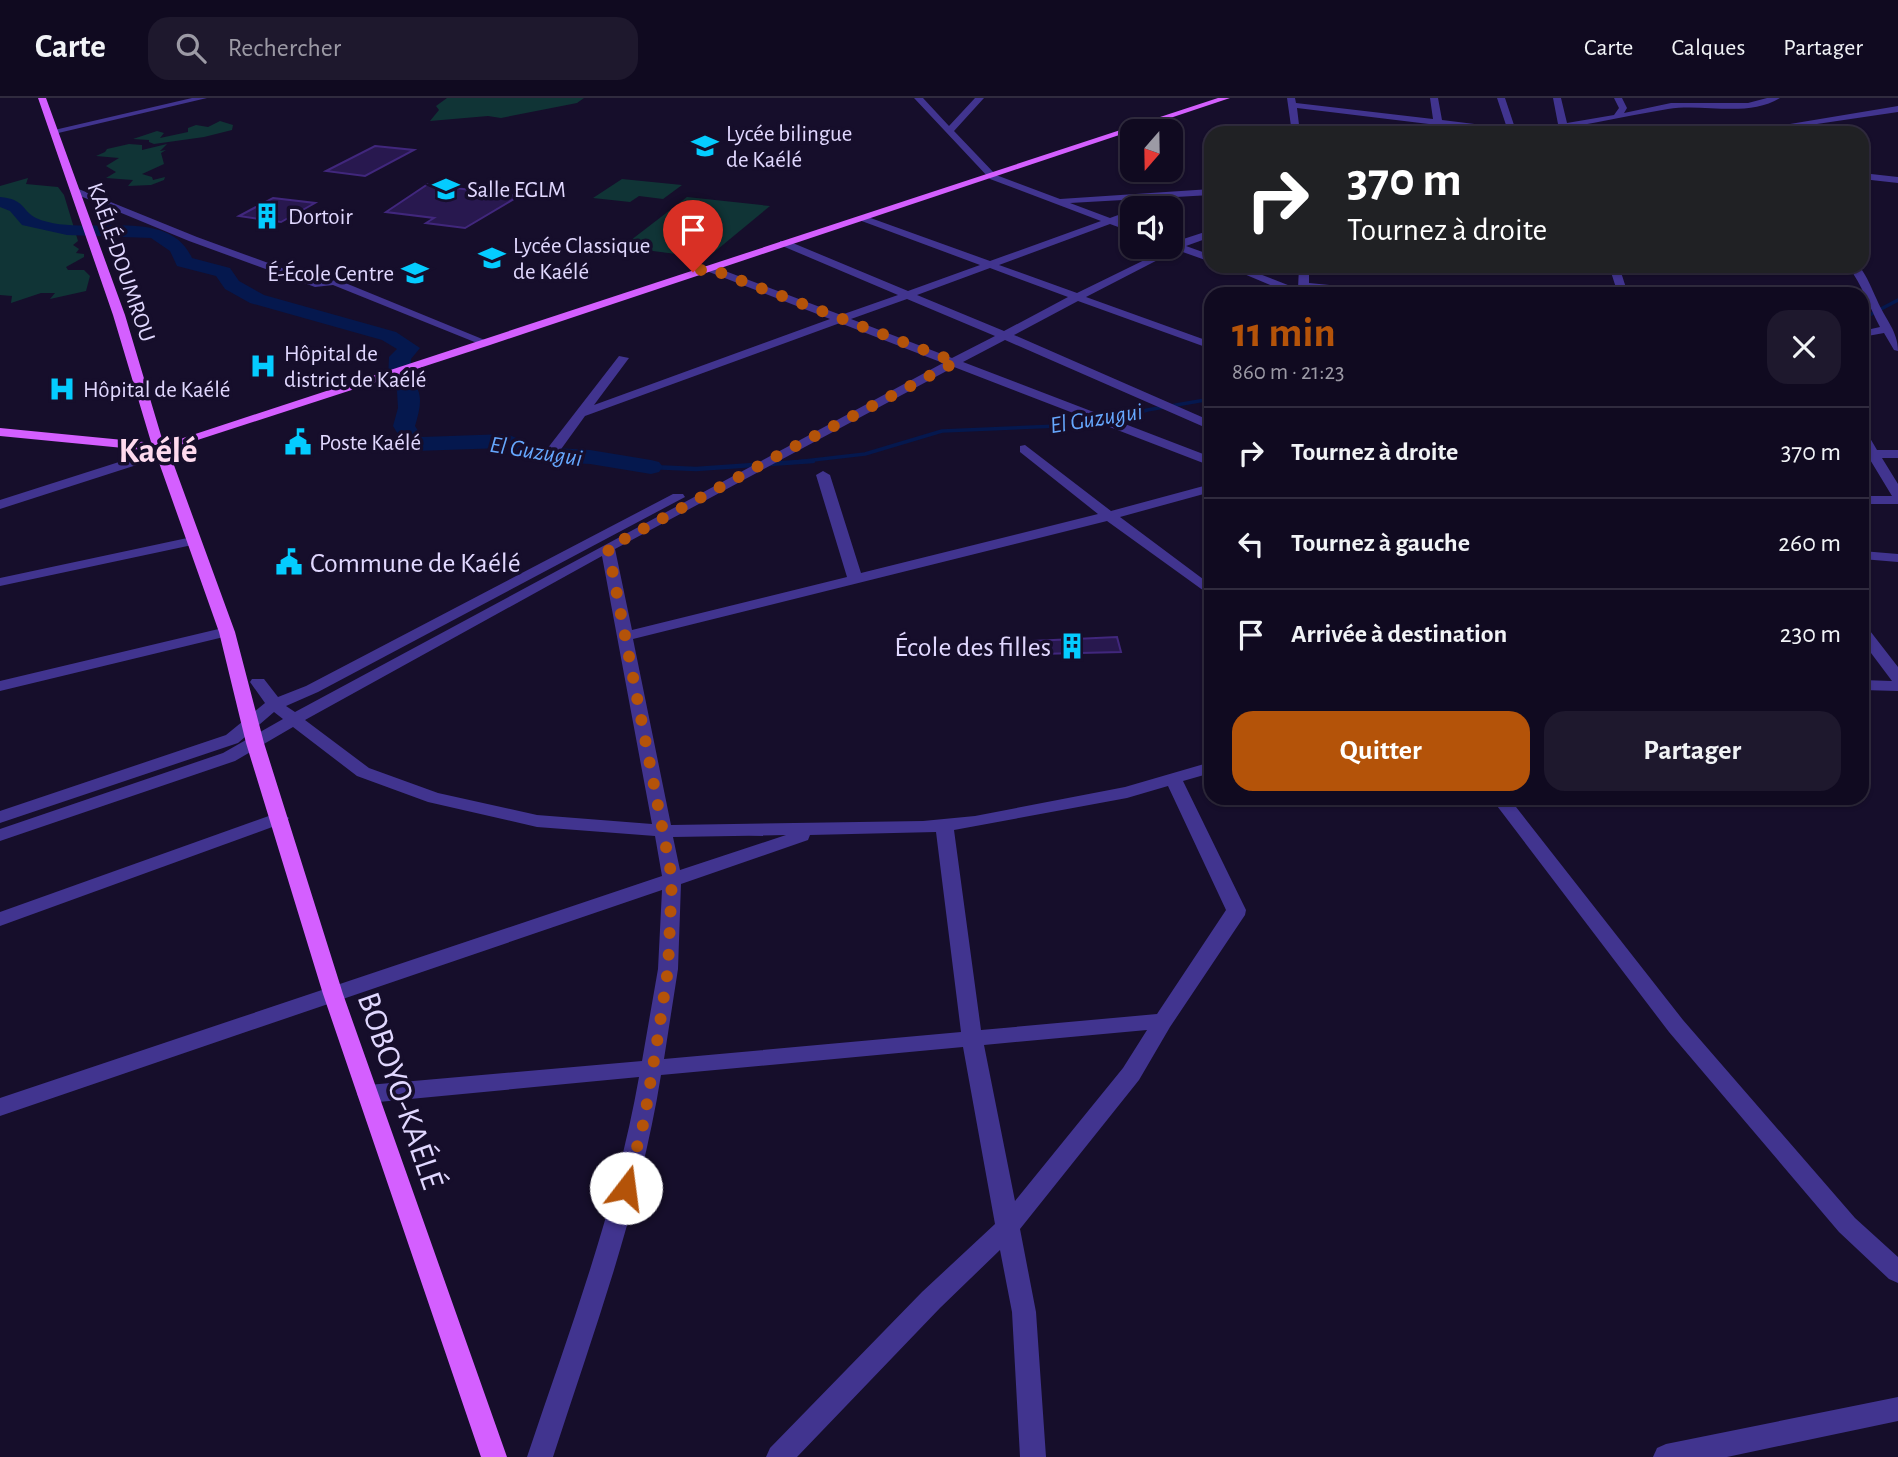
<!DOCTYPE html>
<html lang="fr">
<meta charset="utf-8">
<style>
:root{--surface:#100a20;--page:#1e182d;--text:#f1f3f6;--muted:#9c9aa5;--line:#302b3e;--accent:#b45309}
body{margin:0;font-family:"Alegreya Sans",sans-serif;background:var(--page);color:var(--text);height:100vh;display:flex;flex-direction:column;font-size:26px;white-space:nowrap}
*{box-sizing:border-box;margin:0}
p{font-size:23px;color:var(--muted)}
.icon{flex:none;width:38px;height:38px;fill:none;stroke:currentColor;stroke-width:2;stroke-linecap:round;stroke-linejoin:round}
.map{position:relative;flex:1;overflow:hidden}
.details{position:absolute;left:1204px;top:189px;width:665px;height:518px;display:flex;flex-direction:column;background:var(--surface);border-radius:21px;box-shadow:0 2px 5px #0004,0 0 0 2px var(--line)}
.details>*{flex:none}
.guide{position:absolute;left:1204px;top:28px;width:665px;height:147px;border-radius:21px;box-shadow:0 2px 5px #0004,0 0 0 2px var(--line);background:#202124;color:#fff;overflow:hidden}
.needle{width:46px;rotate:200deg}
.buttons{position:absolute;left:1120px;top:21px;display:grid;gap:14px}
.buttons a{display:grid;place-items:center;width:63px;height:63px;border-radius:14px;background:var(--surface);box-shadow:0 2px 5px #0004,0 0 0 2px var(--line);font-size:35px}
.pin{position:absolute;display:grid;place-items:center;width:60px;height:60px;color:#fff;margin:-72px -30px;border-radius:50% 50% 50% 0;rotate:-45deg;box-shadow:0 0 7px #0007}
.pin .icon{rotate:45deg}
.me{position:absolute;width:77px;margin:-38px;rotate:15deg;stroke-linejoin:round;filter:drop-shadow(0 0 5px #0008)}
.turn{display:flex;align-items:center;gap:24px;height:147px;padding:0 28px;font-size:32px}
.turn .icon{width:91px;height:91px;stroke-width:2.5}
.turn b{display:block;font-size:49px;line-height:60px}
.round{display:grid;place-items:center;flex:none;width:74px;height:74px;border-radius:21px;background:var(--page)}
.overview{display:flex;align-items:center;justify-content:space-between;height:119px;padding:0 28px}
h1{font-size:42px;font-weight:700;line-height:52px;color:var(--accent)}
.button{display:flex;gap:14px;margin-top:auto;padding:14px 28px}
.button a{flex:1;height:80px;border-radius:21px;background:var(--accent);color:#fff;font-size:28px;font-weight:700;line-height:80px;text-align:center}
.button a+a{background:var(--page);color:var(--text)}
ul{padding:0;list-style:none}
li{display:flex;align-items:center;gap:21px;height:91px;padding:0 28px;border-top:2px solid var(--line)}
li div{flex:1}
li b{display:block;font-size:26px}
li em{font-style:normal}
header{display:flex;align-items:center;gap:42px;box-sizing:border-box;height:98px;padding:0 35px;background:var(--surface);border-bottom:2px solid var(--line)}
header strong{font-size:33px}
nav{display:flex;gap:38px;margin-inline-start:auto;font-size:24px}
.search{width:490px;height:63px;background:var(--page);display:flex;align-items:center;gap:18px;box-sizing:border-box;padding:0 24px;border-radius:21px;color:var(--muted);font-size:26px}
.map>svg:first-child{display:block}
</style>
<header>
<strong>Carte</strong>
<div class="search"><svg class="icon" aria-label="search" viewBox="0 0 24 24"><circle cx="10" cy="10" r="6"/><path d="M15 15l6 6"/></svg>Rechercher</div>
<nav><a>Carte</a><a>Calques</a><a>Partager</a></nav>
</header>
<div class="map">
<svg width="1898" height="1359" viewBox="0 0 1898 1359">
<rect width="100%" height="100%" fill="#160e2b"/>
<!-- green -->
<g fill="#103436">
<path d="M447 0H584L577 5 501 20 488 18 430 23 439 12 436 8Z"/>
<path d="M220 23 233 27 232 32 204 39 154 46 149 44V42L133 41 157 33 164 35 160 40 188 34V30L196 27 208 29Z"/>
<path d="M129 46 142 47V52L167 46 160 53 166 52 161 55 164 66 142 76 152 79 153 82 165 79 164 82 151 87 128 88 133 82 106 80 116 74 106 68 119 60 96 58 105 54 107 51Z"/>
<path d="M28 80 26 86 58 89 64 97 78 143 73 147 79 151 76 155 84 156V159L66 169 68 172H84L90 178 86 193 50 201 55 195H41L11 205 12 198 0 197V88Z"/>
<path d="M622 81 682 87 663 101 639 98 630 104 593 100Z"/>
<path d="M687 99 770 108 707 160 622 149Z"/>
</g>
<g fill="none" stroke-linecap="round" stroke-linejoin="round">
<!-- stream-far1 -->
<g stroke="#05184e" stroke-width="3.5">
<path d="M1862 221 1898 202"/>
<path d="M787 365 865 356 942 333 1058 328 1127 319 1147 312 1211 301"/>
</g>
<!-- stream -->
<path stroke="#05184e" stroke-width="4.5" d="M651 369 696 371 813 363"/>
<!-- river -->
<path fill="#05184e" fill-rule="evenodd" d="M0 99C25 101 21 112 36 120 82 141 167 105 192 160L230 170 239 183 264 197 396 234 420 250 411 261 410 281C425 294 420 311 415 328L422 339 507 336 538 349 590 352 651 362 659 364 663 369 659 374 651 376 590 366 534 363 503 350 415 353 407 351 393 328 398 310 397 293 388 283 389 259 397 251 382 242 250 205 225 191 216 178 177 168 170 153 151 140 67 137 22 127 10 113 0 109Z"/>
</g>
<!-- building -->
<g fill="#28184f" stroke="#41277d" stroke-width="2">
<path d="M375 48 414 52 365 78 326 73Z"/>
<path d="M428 86 477 93 519 98 465 130 426 125 434 120 386 114Z"/>
<path d="M273 100 315 105 281 124 239 118Z"/>
<path d="M1117 539 1121 554 1038 556 1033 543Z"/>
</g>
<g fill="none" stroke-linecap="round" stroke-linejoin="round">
<!-- minor -->
<g fill="#41348f" fill-rule="evenodd">
<path d="M192 0H207L54 36 50 33Z"/>
<path d="M914 0H923L949 28 975 0H984L954 33 996 77 1060 101 1211 91V97L1070 105 1110 120 1132 112V118L1120 123 1132 128V134L1110 126 999 167 1077 195 1171 149V145L1211 132V139L1186 148 1211 157V164L1177 152 1086 199 1211 244V251L1078 203 1014 237 1211 323V332L1005 242 963 264 1211 359V368L954 269 615 451 632 532 847 479 816 377 823 373 830 377 861 475 1098 416 1020 354V348L1025 347 1111 413 1211 386V394L1120 419 1211 487V498L1107 423 633 541 671 727 923 723 975 718 1125 689 1211 664V675L1183 683 1246 812 1245 817 1170 929 1139 982 1020 1131 1036 1214 1046 1359H1020L1012 1214 1000 1152 940 1210 797 1359H766L770 1350 922 1194 995 1126 963 949 661 977C640 1109 594 1233 553 1359H527C569 1234 616 1110 639 979L368 1005 360 1002 357 996 360 990 368 987 642 963 658 871 662 792 0 1018V1000L662 778 655 738 537 729 428 704 357 678 293 629 235 663 0 743V731L223 655 283 621 274 614 238 645 0 725V713L226 637 265 605 250 584 252 581H264L278 599 306 588 673 396H683L685 399 318 594 286 608 295 614 943 265 840 225 585 318 559 354 554 355 547 351 619 258 629 260 594 307 830 221 704 172V168H712L841 217 898 197 780 147V143H788L908 193 980 167 859 122V118H865L990 163 1101 123 990 81ZM990 170 1068 199 1004 233 917 197ZM907 201 995 238 952 260 851 221ZM602 458 652 726 537 717 438 695 369 670 305 622ZM1168 688 1226 812 1157 916 981 932 954 732 1127 700ZM936 734 961 934 664 961 678 871 681 786 808 742 810 737ZM786 737 680 772 673 739ZM1147 932 1123 970 1015 1103 984 947Z"/>
<path d="M1287 0H1295L1296 5 1433 21 1430 0H1438L1442 22 1507 30 1497 0H1505L1515 30 1558 26 1553 0H1561L1567 25 1614 17 1619 10 1614 0H1622L1627 10 1624 15 1671 5H1748L1767 0H1780C1747 20 1704 5 1668 11 1612 20 1558 35 1503 35L1297 10 1300 35H1292Z"/>
<path d="M1898 8V14L1757 35H1736Z"/>
<path d="M1862 75 1898 79V85L1862 81Z"/>
<path d="M76 90 197 139 320 184 338 182 492 245 482 247 333 187 315 189 189 143 73 95V91Z"/>
<path d="M1225 168H1239L1298 191 1299 168H1309V185L1391 193 1396 196 1309 192 1308 196H1292Z"/>
<path d="M1609 168H1619L1628 196H1618Z"/>
<path d="M1848 168H1859C1868 180 1871 189 1877 202 1885 221 1898 233 1898 253L1894 252 1884 235 1862 239V233L1880 229C1869 208 1862 187 1848 168Z"/>
<path d="M1862 334 1867 335 1877 352H1898V360H1882L1898 386V406H1862V398H1892L1869 360 1862 359 1864 352Z"/>
<path d="M144 356 149 357V363L0 411V402Z"/>
<path d="M192 439 199 443 197 446 0 488V480Z"/>
<path d="M1862 453 1898 456V464L1862 461Z"/>
<path d="M1862 527 1867 529 1898 569V593L1862 592V582L1892 583 1862 543Z"/>
<path d="M227 529 235 534 232 537 0 593V583Z"/>
<path d="M1491 700H1509L1683 922 1855 1120 1898 1159V1185L1889 1181 1839 1134 1669 934Z"/>
<path d="M280 714 289 720 286 724 0 828V814Z"/>
<path d="M1898 1299V1323L1727 1359H1653L1657 1350 1666 1346Z"/>
</g>
<!-- major -->
<g fill="#d45fff" fill-rule="evenodd">
<path d="M38 0H46L125 217 163 344 162 347H152L151 344 113 217Z"/>
<path d="M1218 0H1230L490 247 179 348H169L168 345Z"/>
<path d="M0 330 144 344 150 348 144 352 0 338Z"/>
<path d="M164 355 171 359 235 534 264 645 343 896 507 1359H481L323 896 246 645 219 534 157 359Z"/>
</g>
</g>
<g fill="none" stroke-linecap="round" stroke-linejoin="round">
<!-- route -->
<path stroke="#b45309" stroke-width="12" stroke-dasharray="0 21.6" d="M626 1090 644 1023 658 938 668 871 672 780 608 450 788 352 956 264 708 170 693 174"/>
</g>
<!-- icons -->
<defs>
<g id="university-bare" transform="scale(2.1)"><path d="M0-5L7-2L0 1L-7-2ZM-4 1L0 2.5L4 1V4Q0 6-4 4Z" fill="#04ccff" stroke="#160e2b" stroke-width="2.5" paint-order="stroke"/></g>
<g id="school-bare" transform="scale(2.1)"><path d="M0-5L7-2L0 1L-7-2ZM-4 1L0 2.5L4 1V4Q0 6-4 4Z" fill="#04ccff" stroke="#160e2b" stroke-width="2.5" paint-order="stroke"/></g>
<g id="building-bare" transform="scale(2.1)"><path d="M-4-6H4V6H1V3H-1V6H-4ZM-2.5-4.3h1.7v1.8h-1.7ZM.8-4.3h1.7v1.8H.8ZM-2.5-1h1.7V.8h-1.7ZM.8-1h1.7V.8H.8Z" fill="#04ccff" stroke="#160e2b" stroke-width="2.5" paint-order="stroke"/></g>
<g id="hospital-bare" transform="scale(2.1)"><path d="M-5-5h3v3.5h4V-5h3V5h-3V1.5h-4V5h-3Z" fill="#04ccff" stroke="#160e2b" stroke-width="2.5" paint-order="stroke"/></g>
<g id="civic-bare" transform="scale(2.1)"><path d="M-.6-6.5H3V-4.5H.6V-3L4-1V1h2V6H-6V1h2V-1L-.6-3ZM-1.2 2.5V6h2.4V2.5Z" fill="#04ccff" stroke="#160e2b" stroke-width="2.5" paint-order="stroke"/></g>
</defs>
<g fill-rule="evenodd">
<use href="#university-bare" x="705" y="48"/>
<use href="#school-bare" x="446" y="91"/>
<use href="#building-bare" x="267" y="118"/>
<use href="#university-bare" x="492" y="160"/>
<use href="#school-bare" x="415" y="175"/>
<use href="#hospital-bare" x="263" y="268"/>
<use href="#hospital-bare" x="62" y="291"/>
<use href="#civic-bare" x="298" y="344"/>
<use href="#civic-bare" x="289" y="464"/>
<use href="#building-bare" x="1072" y="548"/>
</g>
<g text-anchor="middle" stroke-width="7" stroke-linejoin="round" paint-order="stroke">
<!-- far-poi labels -->
<g font-size="23" fill="#e1d8ff" stroke="#160e2b" text-anchor="start">
<text x="726" y="43">Lycée bilingue<tspan x="726" dy="26">de Kaélé</tspan></text>
<text x="467" y="99">Salle EGLM</text>
<text x="288" y="126">Dortoir</text>
<text x="513" y="155">Lycée Classique<tspan x="513" dy="26">de Kaélé</tspan></text>
<text x="394" y="183" text-anchor="end">É-École Centre</text>
<text x="284" y="263">Hôpital de<tspan x="284" dy="26">district de Kaélé</tspan></text>
<text x="83" y="299">Hôpital de Kaélé</text>
<text x="319" y="352">Poste Kaélé</text>
</g>
<!-- far-street labels -->
<g font-size="23" fill="#e1d8ff" stroke="#160e2b">
<text transform="translate(122 164) rotate(71)" y="8">KAÉLÉ-DOUMROU</text>
</g>
<!-- far-water labels -->
<g font-size="24" font-style="italic" fill="#66a8ff" stroke="#160e2b">
<text transform="translate(1096 320) rotate(-9)" y="8">El Guzugui</text>
<text transform="translate(536 353) rotate(9)" y="8">El Guzugui</text>
</g>
<!-- poi labels -->
<g font-size="28" fill="#e1d8ff" stroke="#160e2b" text-anchor="start">
<text x="310" y="474">Commune de Kaélé</text>
<text x="1051" y="558" text-anchor="end">École des filles</text>
</g>
<!-- near-street labels -->
<g font-size="33" fill="#e1d8ff" stroke="#160e2b">
<text transform="translate(402 992) rotate(71)" y="12">BOBOYO-KAÉLÉ</text>
</g>
<!-- far-town labels -->
<g font-size="35" font-weight="bold" fill="#ffdaee" stroke="#160e2b">
<text x="158" y="364">Kaélé</text>
</g>
</g>
</svg>
<div class="buttons">
<a><svg class="needle" viewBox="-14 -14 28 28"><path d="M0-13l5 13h-10z" fill="#e53935"/><path d="M0 13l5-13h-10z" fill="#9c9aa5"/></svg></a>
<a><svg class="icon" aria-label="sound" viewBox="0 0 24 24"><path d="M4 9h4l5-4v14l-5-4H4zM17 9q2 3 0 6"/></svg></a>
</div>
<div class="pin" style="left:693px;top:174px;background:#d93025"><svg class="icon" aria-label="arrive" viewBox="0 0 24 24"><path d="M6 21V4h12l-3 4 3 4H6"/></svg></div>
<svg class="me" style="left:626px;top:1090px" viewBox="-20 -20 40 40"><circle r="19" fill="#fff"/><path d="M0-13L10 11 0 6-10 11z" fill="#b45309"/></svg>
<div class="guide">
<div class="turn"><svg class="icon" aria-label="right" viewBox="0 0 24 24"><path d="M7 20v-9h11M14 6l5 5-5 5"/></svg><div><b>370 m</b>Tournez à droite</div></div>
</div>
<section class="details">
<div class="overview"><div><h1>11 min</h1><p>860 m · 21:23</p></div><a class="round"><svg class="icon" aria-label="close" viewBox="0 0 24 24"><path d="M6 6l12 12M18 6L6 18"/></svg></a></div>
<ul>
<li><svg class="icon" aria-label="right" viewBox="0 0 24 24"><path d="M7 20v-9h11M14 6l5 5-5 5"/></svg><div><b>Tournez à droite</b></div><em>370 m</em></li>
<li><svg class="icon" aria-label="left" viewBox="0 0 24 24"><path d="M17 20v-9H6M10 6l-5 5 5 5"/></svg><div><b>Tournez à gauche</b></div><em>260 m</em></li>
<li><svg class="icon" aria-label="arrive" viewBox="0 0 24 24"><path d="M6 21V4h12l-3 4 3 4H6"/></svg><div><b>Arrivée à destination</b></div><em>230 m</em></li>
</ul>
<div class="button"><a>Quitter</a><a>Partager</a></div>
</section>
</div>
